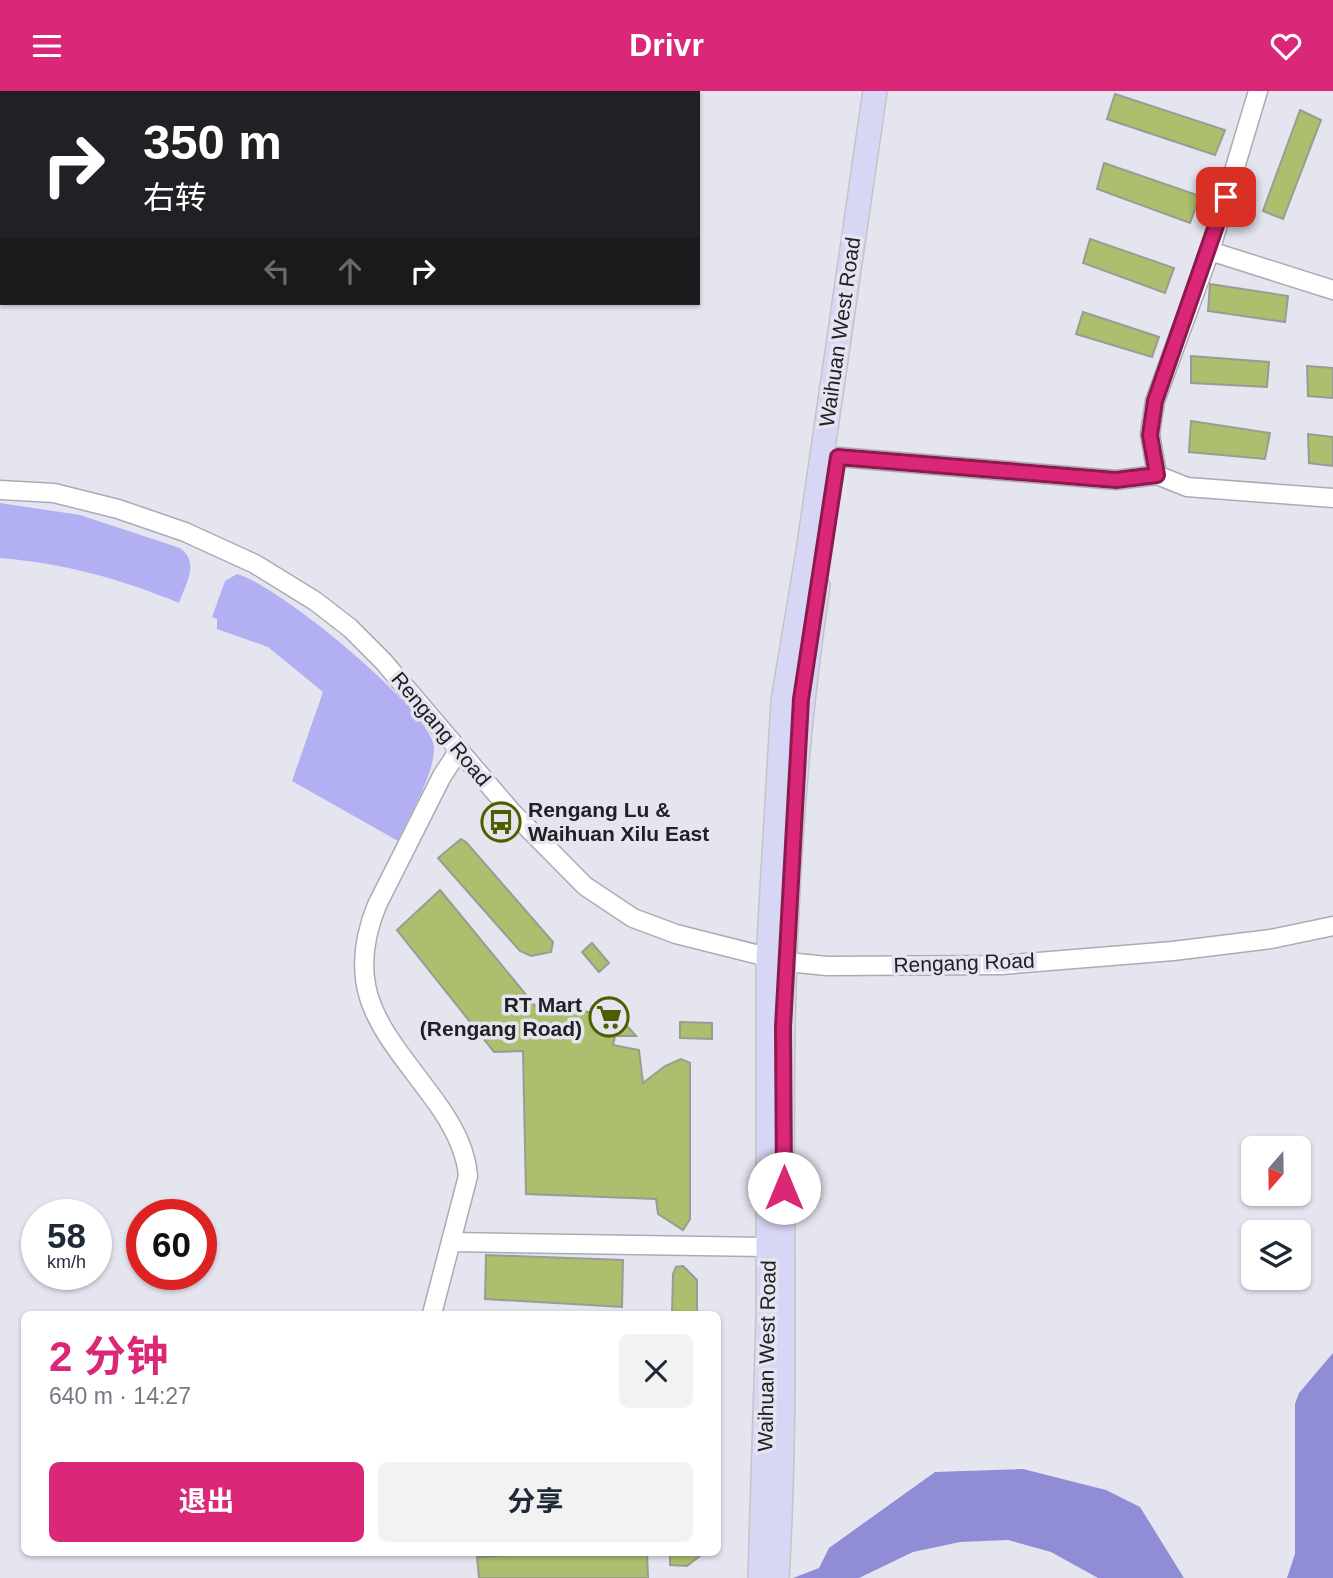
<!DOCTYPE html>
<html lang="zh">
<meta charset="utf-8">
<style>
:root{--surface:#fff;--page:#f2f2f3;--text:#1f2937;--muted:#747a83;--accent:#db2777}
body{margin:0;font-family:Helvetica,"Noto Sans SC",sans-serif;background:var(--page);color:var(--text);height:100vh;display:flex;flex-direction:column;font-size:26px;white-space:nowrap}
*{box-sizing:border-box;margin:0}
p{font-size:23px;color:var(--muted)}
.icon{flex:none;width:38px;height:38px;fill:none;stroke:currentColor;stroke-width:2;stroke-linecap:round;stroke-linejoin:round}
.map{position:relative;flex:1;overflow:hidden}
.panel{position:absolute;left:21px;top:1220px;width:700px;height:245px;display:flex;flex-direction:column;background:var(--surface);border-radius:10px;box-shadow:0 2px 5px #0004}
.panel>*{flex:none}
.guide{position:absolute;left:0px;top:0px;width:700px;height:214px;box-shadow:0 2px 5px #0004;background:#202124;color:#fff;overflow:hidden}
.needle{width:46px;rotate:200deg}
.controls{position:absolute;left:1241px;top:1045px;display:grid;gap:14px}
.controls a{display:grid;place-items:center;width:70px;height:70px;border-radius:10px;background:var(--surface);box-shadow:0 2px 5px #0004;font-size:35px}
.speed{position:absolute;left:21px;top:1108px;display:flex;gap:14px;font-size:35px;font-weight:700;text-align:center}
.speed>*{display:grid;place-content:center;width:91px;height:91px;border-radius:50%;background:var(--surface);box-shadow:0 2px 5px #0004;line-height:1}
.speed small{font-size:18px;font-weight:400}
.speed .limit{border:10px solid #d22;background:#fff;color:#111}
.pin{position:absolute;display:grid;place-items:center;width:60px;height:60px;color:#fff;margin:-30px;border-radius:14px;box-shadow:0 4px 10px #0006}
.me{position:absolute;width:77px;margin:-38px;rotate:0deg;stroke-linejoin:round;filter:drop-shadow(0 0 5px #0008)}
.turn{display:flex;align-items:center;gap:24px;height:147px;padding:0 28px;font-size:32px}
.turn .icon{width:91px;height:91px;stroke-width:2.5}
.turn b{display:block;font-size:49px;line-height:60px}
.lanes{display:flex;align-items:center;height:66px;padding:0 28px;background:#0003;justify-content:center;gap:35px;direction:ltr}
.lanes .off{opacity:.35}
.round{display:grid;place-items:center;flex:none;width:74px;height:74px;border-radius:10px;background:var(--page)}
.headline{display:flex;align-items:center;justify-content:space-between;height:119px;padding:0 28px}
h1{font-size:42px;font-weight:700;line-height:52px;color:var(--accent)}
.button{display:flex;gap:14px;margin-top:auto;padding:14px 28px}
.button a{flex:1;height:80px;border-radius:10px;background:var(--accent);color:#fff;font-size:28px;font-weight:700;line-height:80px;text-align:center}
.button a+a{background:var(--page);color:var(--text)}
header{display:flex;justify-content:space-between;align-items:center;height:91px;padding:0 28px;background:var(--accent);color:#fff;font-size:32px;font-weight:700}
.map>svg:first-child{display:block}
</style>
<header><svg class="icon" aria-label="menu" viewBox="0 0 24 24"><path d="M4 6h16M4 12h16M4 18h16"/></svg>Drivr<svg class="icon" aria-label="heart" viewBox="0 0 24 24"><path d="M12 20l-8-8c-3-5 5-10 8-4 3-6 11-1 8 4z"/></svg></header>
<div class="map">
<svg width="1333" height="1487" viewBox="0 0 1333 1487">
<rect width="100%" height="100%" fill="#e5e5f0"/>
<!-- green -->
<g fill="#b2aff3">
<path d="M0 412 80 424 180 457C200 472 186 492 179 512 121 488 63 472 0 467Z"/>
<path d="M237 483C278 494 420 611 433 651 440 674 408 727 398 750L292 690 323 601 268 556 217 538V528L212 526 225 490Z"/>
</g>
<!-- water -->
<g fill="#918cd6">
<path d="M1333 1262V1487H1287L1295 1463V1313L1299 1302Z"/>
<path d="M1023 1378 1106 1399 1140 1416 1184 1487H1098L1051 1461 1008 1449 960 1451 913 1461 859 1487H793L819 1477 829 1457 935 1381Z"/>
</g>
<!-- building -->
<g fill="#acbf6e" stroke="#999c92" stroke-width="2">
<path d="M1115 3 1225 39 1215 64 1107 28Z"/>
<path d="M1300 19 1321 29 1283 128 1263 120Z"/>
<path d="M1104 72 1200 105 1190 132 1097 98Z"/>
<path d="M1090 148 1174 177 1165 202 1083 172Z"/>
<path d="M1210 193 1288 205 1285 231 1208 220Z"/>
<path d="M1083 221 1159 246 1152 266 1076 243Z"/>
<path d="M1191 265 1269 271 1267 296 1191 292Z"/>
<path d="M1307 275 1333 277V307L1308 305Z"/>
<path d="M1191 330 1270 342 1265 368 1189 361Z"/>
<path d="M1308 343 1333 346V375L1309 372Z"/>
<path d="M461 748 466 751 553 851 551 861 531 865 520 860 438 767Z"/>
<path d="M440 799 541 922 577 920 603 922 620 927 636 945H615L613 954 639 959 643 992 665 975 681 968 690 972V1128L683 1139 658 1123 656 1108 526 1103 523 960 494 961 397 839Z"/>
<path d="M592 852 609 872 599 881 582 861Z"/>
<path d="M680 931 712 932V948L680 947Z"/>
<path d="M486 1164 623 1169 622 1216 485 1208Z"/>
<path d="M683 1175 697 1189V1223H672L673 1183 676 1176Z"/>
<path d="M570 1461H647L648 1487H479L477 1466Z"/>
<path d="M670 1461H705L687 1475 670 1474Z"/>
</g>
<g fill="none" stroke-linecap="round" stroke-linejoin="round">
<!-- minor casing -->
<g stroke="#ababb5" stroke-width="21">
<g id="minor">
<path d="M1258 0 1210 160 1155 310 1150 343 1157 384 1187 396 1333 407"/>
<path d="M1210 160 1333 199"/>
<path d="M838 366 1116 389 1157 384"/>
<path d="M0 399 54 402 118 418 185 441 255 473 315 510 350 537 383 570 511 720 585 795 633 827 676 843 787 871 827 875 1001 874 1173 860 1271 848 1333 835"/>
<path d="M451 1151 768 1156"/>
<path d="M432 1223 468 1085C466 1061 456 1041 443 1021 394 949 338 909 377 814L442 685 459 659"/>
</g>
</g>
<!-- major casing -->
<g stroke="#c5c5c6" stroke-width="26">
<g id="major">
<path d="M760 1487 768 1227V868L783 610 808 461 875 0"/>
<path d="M777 1487C788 1304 780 1121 783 937 786 791 796 639 818 495"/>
</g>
</g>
<!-- minor -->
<use href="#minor" stroke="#fff" stroke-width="18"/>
<!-- major -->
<use href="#major" stroke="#d7d6f4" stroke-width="23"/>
</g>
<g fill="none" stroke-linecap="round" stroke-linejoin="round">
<!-- route casing -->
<g stroke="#8e194d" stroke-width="18">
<path id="route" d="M784 1097 783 936 801 608 838 366 1116 389 1157 384 1150 344 1155 310 1226 106"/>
</g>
<!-- route -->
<use href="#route" stroke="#db2777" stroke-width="12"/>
</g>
<!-- icons -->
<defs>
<g id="bus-ring" transform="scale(2.0125)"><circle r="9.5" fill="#e5e5f0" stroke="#4e5d00" stroke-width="1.5"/><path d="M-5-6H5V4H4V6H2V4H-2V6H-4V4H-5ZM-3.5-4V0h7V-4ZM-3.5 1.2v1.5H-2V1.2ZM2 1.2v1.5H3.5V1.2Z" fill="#4e5d00"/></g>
<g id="supermarket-ring" transform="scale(2.0125)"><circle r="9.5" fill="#e5e5f0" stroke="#4e5d00" stroke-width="1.5"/><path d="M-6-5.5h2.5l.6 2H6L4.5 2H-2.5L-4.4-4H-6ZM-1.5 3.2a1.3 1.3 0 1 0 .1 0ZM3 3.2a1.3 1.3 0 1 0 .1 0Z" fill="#4e5d00"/></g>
</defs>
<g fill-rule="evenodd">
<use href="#bus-ring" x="501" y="731"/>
<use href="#supermarket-ring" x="609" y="926"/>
</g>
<g text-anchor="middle" stroke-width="7" stroke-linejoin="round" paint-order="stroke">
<!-- street labels -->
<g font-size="21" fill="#212125" stroke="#e5e5f0">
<text transform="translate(840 241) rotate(-82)" y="7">Waihuan West Road</text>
<text transform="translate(441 638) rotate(50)" y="7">Rengang Road</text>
<text transform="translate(964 872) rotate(-2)" y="7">Rengang Road</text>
<text transform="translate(767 1265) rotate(-89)" y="7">Waihuan West Road</text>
</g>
<!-- poi labels -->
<g font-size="21" font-weight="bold" fill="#212125" stroke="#e5e5f0" text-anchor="start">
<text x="528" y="726">Rengang Lu &amp;<tspan x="528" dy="24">Waihuan Xilu East</tspan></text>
<text x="582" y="921" text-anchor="end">RT Mart<tspan x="582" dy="24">(Rengang Road)</tspan></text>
</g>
</g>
</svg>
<div class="controls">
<a><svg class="needle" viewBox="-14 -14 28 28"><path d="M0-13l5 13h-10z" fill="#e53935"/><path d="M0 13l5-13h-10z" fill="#747a83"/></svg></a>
<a><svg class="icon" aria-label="layers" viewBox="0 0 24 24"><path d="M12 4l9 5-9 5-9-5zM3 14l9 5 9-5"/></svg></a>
</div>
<div class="speed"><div>58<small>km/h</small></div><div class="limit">60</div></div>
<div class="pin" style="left:1226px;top:106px;background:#d93025"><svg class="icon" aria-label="arrive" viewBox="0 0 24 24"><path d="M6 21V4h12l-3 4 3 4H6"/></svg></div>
<svg class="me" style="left:784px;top:1097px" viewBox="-20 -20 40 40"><circle r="19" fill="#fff"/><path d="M0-13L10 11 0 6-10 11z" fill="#db2777"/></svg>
<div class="guide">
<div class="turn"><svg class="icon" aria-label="right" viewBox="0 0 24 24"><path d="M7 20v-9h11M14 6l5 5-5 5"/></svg><div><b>350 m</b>右转</div></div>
<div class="lanes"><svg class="icon off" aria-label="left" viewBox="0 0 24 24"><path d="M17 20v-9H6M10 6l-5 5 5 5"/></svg><svg class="icon off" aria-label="ahead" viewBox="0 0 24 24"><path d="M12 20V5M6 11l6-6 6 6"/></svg><svg class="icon" aria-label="right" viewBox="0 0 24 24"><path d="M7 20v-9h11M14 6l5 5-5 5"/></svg></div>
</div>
<section class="panel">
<div class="headline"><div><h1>2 分钟</h1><p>640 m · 14:27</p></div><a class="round"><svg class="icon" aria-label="close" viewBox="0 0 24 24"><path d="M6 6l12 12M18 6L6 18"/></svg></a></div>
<div class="button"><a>退出</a><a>分享</a></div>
</section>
</div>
